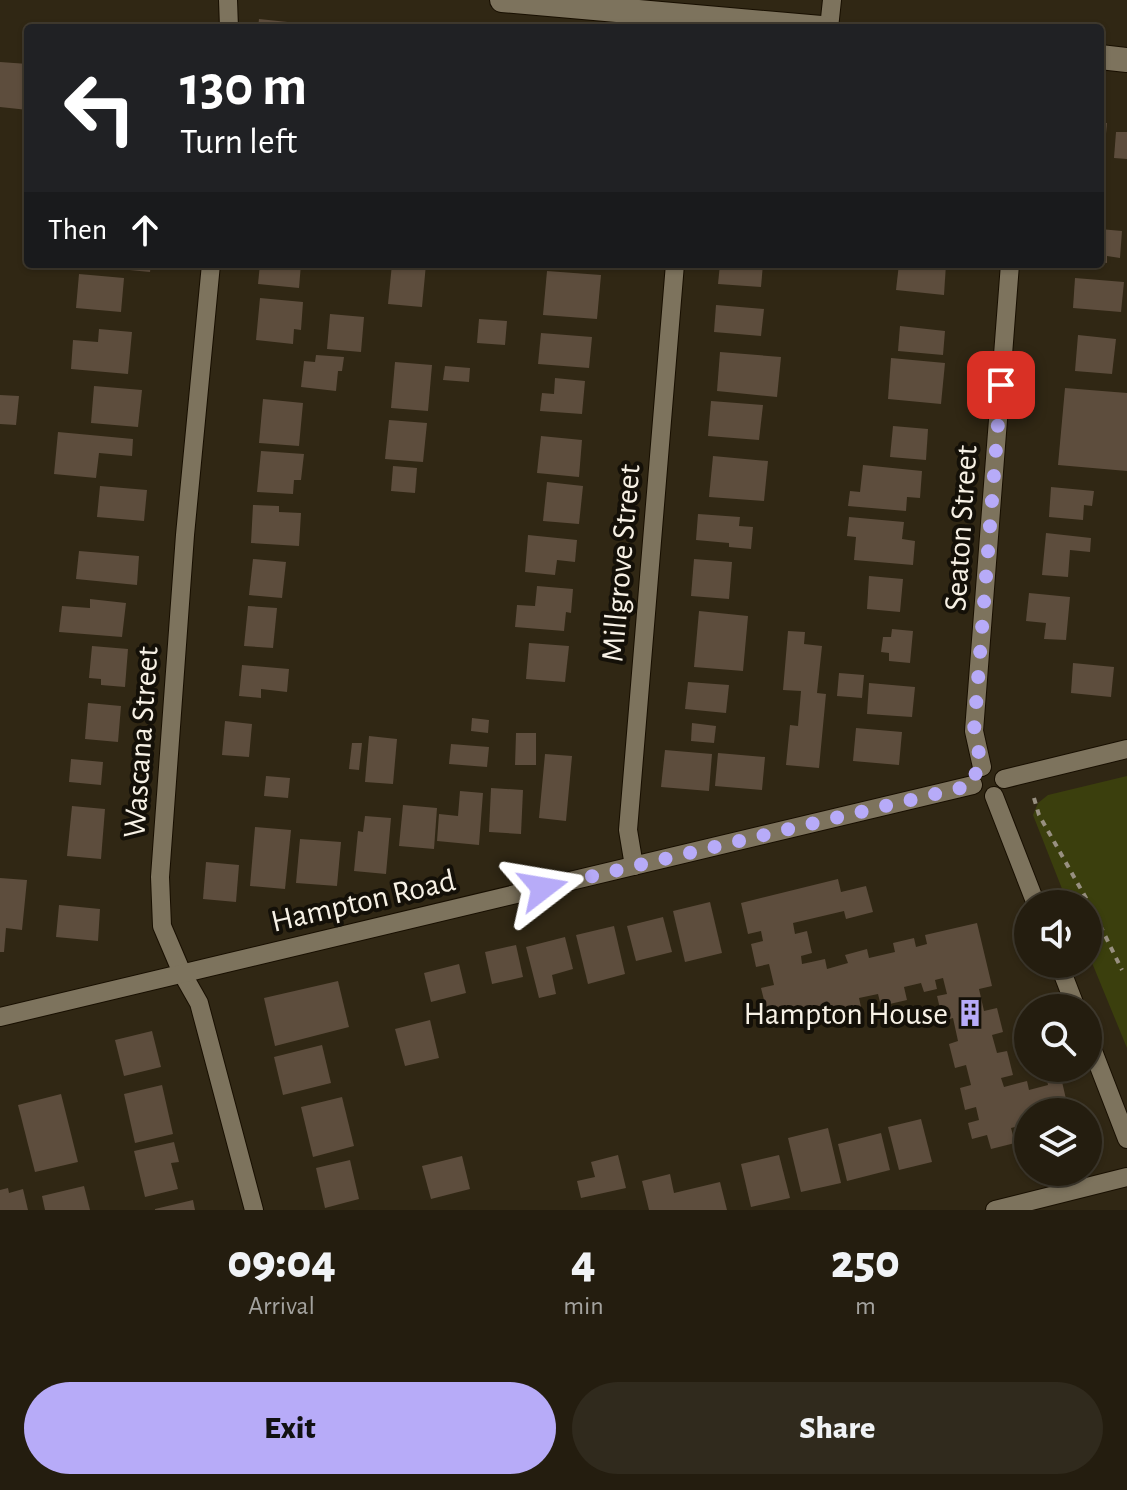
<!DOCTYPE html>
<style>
:root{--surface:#241d0f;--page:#302a1d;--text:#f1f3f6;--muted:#a3a29e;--line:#413b2f;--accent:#b7abf8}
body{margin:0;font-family:"Alegreya Sans",sans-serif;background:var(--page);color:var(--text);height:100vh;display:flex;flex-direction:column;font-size:30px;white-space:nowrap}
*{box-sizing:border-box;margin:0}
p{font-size:26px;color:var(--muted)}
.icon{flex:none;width:44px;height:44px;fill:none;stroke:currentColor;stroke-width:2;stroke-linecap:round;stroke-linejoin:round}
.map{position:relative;height:1210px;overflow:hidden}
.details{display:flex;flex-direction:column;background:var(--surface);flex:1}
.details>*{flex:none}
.top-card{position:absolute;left:24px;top:24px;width:1080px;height:244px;border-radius:8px;box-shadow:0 2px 6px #0004,0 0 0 2px var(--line);background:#202124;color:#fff;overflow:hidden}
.tools{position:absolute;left:1014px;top:890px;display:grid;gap:16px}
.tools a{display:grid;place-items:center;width:88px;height:88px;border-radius:50%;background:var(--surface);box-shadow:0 2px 6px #0004,0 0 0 2px var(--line);font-size:40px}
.pin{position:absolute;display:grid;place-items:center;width:68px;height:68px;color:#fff;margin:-34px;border-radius:16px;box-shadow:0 4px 12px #0006}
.me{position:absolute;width:88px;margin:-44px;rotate:76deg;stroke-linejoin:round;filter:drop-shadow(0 0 6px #0008)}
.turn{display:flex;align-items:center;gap:28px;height:168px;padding:0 24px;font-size:36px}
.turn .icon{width:104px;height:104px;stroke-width:2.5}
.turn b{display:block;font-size:56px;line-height:68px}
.then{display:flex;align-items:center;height:76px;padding:0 24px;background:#0003;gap:16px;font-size:30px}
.eta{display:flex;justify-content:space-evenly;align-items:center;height:136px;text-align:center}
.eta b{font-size:48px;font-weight:800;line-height:56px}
.button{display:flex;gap:16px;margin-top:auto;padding:16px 24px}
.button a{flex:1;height:92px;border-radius:48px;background:var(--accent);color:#111;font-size:32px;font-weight:800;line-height:92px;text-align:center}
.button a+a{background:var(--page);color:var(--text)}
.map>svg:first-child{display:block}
</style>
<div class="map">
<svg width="1127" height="1210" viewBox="0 0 1127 1210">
<rect width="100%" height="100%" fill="#302714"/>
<!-- green -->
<path fill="#3b3f0d" d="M1127 776V1048L1088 953V904H1068L1033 815 1038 803 1048 795Z"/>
<!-- building -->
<g fill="#5d4d3d">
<path d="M259 19 326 26V28H258Z"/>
<path d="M0 62 28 64V110L0 107Z"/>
<path d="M1100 123H1107L1102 177H1100Z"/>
<path d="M1116 132H1127V159L1114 158Z"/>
<path d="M1100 229 1122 231 1120 258 1107 256V263L1100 262Z"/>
<path d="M88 264H151L150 272 88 266Z"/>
<path d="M260 264H301L299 288 258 284Z"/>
<path d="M392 264H426L422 307 388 304Z"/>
<path d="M720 264H763L761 287 718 284Z"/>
<path d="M899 264H946L944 295 896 290Z"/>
<path d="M547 271 601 275 597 319 543 315Z"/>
<path d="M79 274 124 278 121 312 76 308Z"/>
<path d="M1075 278 1124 282 1121 312 1073 308Z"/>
<path d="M260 298 303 302 301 330 294 329 293 344 256 340Z"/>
<path d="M716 305 764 309 761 336 714 332Z"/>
<path d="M330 314 364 317 361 352 327 349Z"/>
<path d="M479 319 507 321 505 345 477 343Z"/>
<path d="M900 326 945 331 943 355 898 351Z"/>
<path d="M99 329 132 332 128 374 71 369 73 340 98 342Z"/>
<path d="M541 333 592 337 589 368 538 364Z"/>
<path d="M1078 335 1116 339 1112 374 1075 371Z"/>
<path d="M720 352 781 357 777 397 717 391Z"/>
<path d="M316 355 344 357 342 371H338L336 391 301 387 304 361 315 362Z"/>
<path d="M891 358 945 363 941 404 888 399Z"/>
<path d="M395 362 432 365 428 411 391 408Z"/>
<path d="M445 366 470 368 469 382 443 380Z"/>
<path d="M555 378 585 381 582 414 540 411 542 393 554 394Z"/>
<path d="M94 386 142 390 138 427 91 423Z"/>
<path d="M1065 388 1127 393V471L1058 465Z"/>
<path d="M0 395 19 396 16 425 0 424Z"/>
<path d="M263 399 303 403 299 446 259 443Z"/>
<path d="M711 401 763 405 759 440 708 436Z"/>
<path d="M389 420 427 423 423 462 385 459Z"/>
<path d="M893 426 928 429 926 460 890 457Z"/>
<path d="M58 432 133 439 132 456 99 453 96 478 54 474Z"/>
<path d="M541 436 582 440 579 477 537 473Z"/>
<path d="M261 451 304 454 301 480H294L293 494 257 492Z"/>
<path d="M713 456 768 461 764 501 709 497Z"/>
<path d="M863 465 922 471 920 498 907 497 906 511 848 506 850 491 860 492Z"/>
<path d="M393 466 417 468 415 493 391 491Z"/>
<path d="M547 482 583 486 579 524 543 521Z"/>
<path d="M100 486 147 490 144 521 97 517Z"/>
<path d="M1051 487 1094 491 1092 506 1084 505 1083 520 1049 517Z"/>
<path d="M253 505 279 506V512L301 513 299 546 251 543Z"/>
<path d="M698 514 740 517 739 526 753 527 751 549 729 547V543L696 540Z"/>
<path d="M849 517 904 522 902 539 915 541 913 565 854 560 856 537 847 536Z"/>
<path d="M1046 533 1091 538 1090 552 1070 550 1068 577 1042 575Z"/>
<path d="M528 535 577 540 575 562 557 560 555 575 525 572Z"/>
<path d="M79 551 139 556 137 585 76 579Z"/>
<path d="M253 559 286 562 282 598 249 595Z"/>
<path d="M694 559 732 562 729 599 691 596Z"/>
<path d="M869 576 903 579 900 612 867 609Z"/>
<path d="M537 586 573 589 571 613 566 612 564 631 515 627 517 605 535 606Z"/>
<path d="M1029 593 1070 597 1066 640 1044 639 1046 623 1026 621Z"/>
<path d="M90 599 126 603 122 637 59 632 62 606 90 608Z"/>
<path d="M248 606 277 608 273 648 244 646Z"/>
<path d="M699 611 748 616 743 671 694 667Z"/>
<path d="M892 629 913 631 910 663 889 661V653L881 652 883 637H891Z"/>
<path d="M788 631 805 632 804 644 822 646 817 693 826 694 819 768 786 765 790 725 798 726 801 691 783 690Z"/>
<path d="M529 643 569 646 565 682 526 679Z"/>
<path d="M92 646 128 649 125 687 101 685V679L89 678Z"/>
<path d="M1073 663 1114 667 1111 697 1071 693Z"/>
<path d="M242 665 289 669 287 692 261 689V698L239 696Z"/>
<path d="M839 673 864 675 862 698 837 696Z"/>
<path d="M688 682 729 685 726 713 685 709Z"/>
<path d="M869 683 915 687 912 717 867 714Z"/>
<path d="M88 703 121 706 118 742 85 739Z"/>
<path d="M472 718 489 720 488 733 471 731Z"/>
<path d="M225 721 252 724 249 757 222 755Z"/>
<path d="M692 723 716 726 714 743 691 741Z"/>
<path d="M856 728 902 732 899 765 853 761Z"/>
<path d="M516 733H536V765H515Z"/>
<path d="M369 736 397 739 393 784 365 782Z"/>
<path d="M352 743H362L359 770 349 769Z"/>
<path d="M451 744 489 747 487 767 449 764Z"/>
<path d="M665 750 712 754 709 791 661 787Z"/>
<path d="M718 753 765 757 762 790 715 786Z"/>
<path d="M545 754 572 756 566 821 539 818Z"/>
<path d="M71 759 103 762 101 785 69 782Z"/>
<path d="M266 776 290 778 288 798 264 796Z"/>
<path d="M491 788 523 790 521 834 489 832Z"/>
<path d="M460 791 483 793 479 845 437 841 439 814 458 816Z"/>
<path d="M403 805 437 808 434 849 399 846Z"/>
<path d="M72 806 105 809 101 859 67 856Z"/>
<path d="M365 816 391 818 386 874 354 871 358 831 363 832Z"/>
<path d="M255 827 291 830 285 889 250 886Z"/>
<path d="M300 839 341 842 337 886 296 883Z"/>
<path d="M206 862 239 865 236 902 203 899Z"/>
<path d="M0 878 27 880 22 930 6 928 4 952H0Z"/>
<path d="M838 879 841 892 866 886 873 912 846 919 844 911 793 923 795 934 807 931 812 953 801 956 802 964 825 959 827 969 848 963 845 955 867 949 869 958 895 952 893 943 914 938 916 947 927 944 925 935 977 923 992 986 979 989 984 1011 997 1008 1003 1032 992 1035 997 1053 1007 1051 1013 1075 1001 1078 1004 1087 1027 1081 1029 1090 1048 1085 1046 1076 1060 1073 1069 1112H1028V1124L1011 1128 1015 1143 991 1149 987 1135 972 1139 968 1123 979 1120 976 1107 965 1110 960 1088 971 1085 966 1065 955 1068 949 1044 958 1041 953 1018 943 1021 937 996 947 994 943 978 935 980 937 989 924 992 921 983 904 987 907 1000 881 1006 878 994 859 998 862 1011 835 1017 832 1005 813 1009 816 1022 792 1027 789 1015 769 1020 761 988 774 985 769 964 756 967 751 944 763 941 761 931 748 934 741 903Z"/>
<path d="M710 902 722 953 685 962 673 911Z"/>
<path d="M59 905 100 909 98 941 56 937Z"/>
<path d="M663 917 672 952 636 961 627 926Z"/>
<path d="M614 926 625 974 588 984 576 935Z"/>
<path d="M565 937 573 969 552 975 556 994 539 998 526 947Z"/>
<path d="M516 945 523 977 492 984 485 952Z"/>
<path d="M459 964 466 993 431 1002 424 973Z"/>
<path d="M338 981 349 1027 275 1046 264 998Z"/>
<path d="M430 1020 439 1058 405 1066 395 1029Z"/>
<path d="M152 1031 161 1067 124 1076 115 1040Z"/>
<path d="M322 1045 331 1083 283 1095 274 1057Z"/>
<path d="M162 1085 173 1134 135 1143 124 1094Z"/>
<path d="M61 1094 78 1162 35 1172 18 1105Z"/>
<path d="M342 1097 354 1146 313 1157 301 1107Z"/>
<path d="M921 1119 932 1162 899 1170 888 1127Z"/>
<path d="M828 1128 841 1183 801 1192 788 1138Z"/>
<path d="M881 1133 890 1170 847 1181 838 1144Z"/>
<path d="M174 1142 179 1162 171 1163 178 1189 145 1197 134 1151Z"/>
<path d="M618 1155 626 1188 581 1198 577 1181 595 1177 591 1162Z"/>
<path d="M779 1155 790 1198 751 1207 741 1164Z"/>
<path d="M462 1156 470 1189 431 1199 422 1166Z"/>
<path d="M350 1160 359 1199 325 1208 316 1168Z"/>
<path d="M670 1174 674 1193 720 1182 727 1210H649L642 1181Z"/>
<path d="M84 1186 90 1210H45L42 1196Z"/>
<path d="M8 1188 9 1193 23 1189 28 1210H0V1190Z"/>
<path d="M193 1200 195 1210H155V1209Z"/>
</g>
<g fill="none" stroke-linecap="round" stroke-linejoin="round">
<!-- minor casing -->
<g stroke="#180f01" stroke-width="20">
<g id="minor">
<path d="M228 0 229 28"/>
<path d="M829 28 832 0"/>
<path d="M211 264 185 535 160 877 162 926 182 973 199 1003 254 1210"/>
<path d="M982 767 974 731 1010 264"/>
<path d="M1004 779 1127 749"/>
<path d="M994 796 1036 904"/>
<path d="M634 866 628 830 675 264"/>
<path d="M1059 964 1076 1008"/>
<path d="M0 1017 973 785"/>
<path d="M1088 1038 1127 1139"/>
<path d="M995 1210 1127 1177"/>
</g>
</g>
<!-- secondary casing -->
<g stroke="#180f01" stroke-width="26">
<g id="secondary">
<path d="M502 0 821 28"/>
<path d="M1100 57 1127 60"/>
</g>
</g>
<!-- path -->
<path stroke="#989081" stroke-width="4" stroke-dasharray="6 6" stroke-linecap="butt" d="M1034 798 1039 815 1091 907 1122 970"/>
<!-- minor -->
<use href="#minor" stroke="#7d735d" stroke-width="18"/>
<!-- secondary -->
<use href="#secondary" stroke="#7d735d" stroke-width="24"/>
</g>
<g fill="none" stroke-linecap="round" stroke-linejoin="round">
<!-- route -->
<path stroke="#b7abf8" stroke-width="14" stroke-dasharray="0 25.2" d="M543 888 973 785 976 772 982 767 974 731 1001 385"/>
</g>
<!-- icons -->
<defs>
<g id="building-bare" transform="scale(2.16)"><path d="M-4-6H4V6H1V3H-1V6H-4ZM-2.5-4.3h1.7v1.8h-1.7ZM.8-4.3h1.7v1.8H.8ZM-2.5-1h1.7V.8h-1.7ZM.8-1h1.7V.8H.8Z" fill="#b7abf8" stroke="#141008" stroke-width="2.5" paint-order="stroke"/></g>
</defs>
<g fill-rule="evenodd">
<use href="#building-bare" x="970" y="1013"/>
</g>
<g text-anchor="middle" stroke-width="8" stroke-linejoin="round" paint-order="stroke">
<!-- street labels -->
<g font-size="32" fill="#f7f1e5" stroke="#141008">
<text transform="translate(960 528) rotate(-86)" y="11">Seaton Street</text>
<text transform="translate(620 563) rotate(-85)" y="11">Millgrove Street</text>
<text transform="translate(140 742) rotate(-86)" y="11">Wascana Street</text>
<text transform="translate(363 900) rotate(-13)" y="11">Hampton Road</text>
</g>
<!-- poi labels -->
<g font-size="32" fill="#f7f1e5" stroke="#141008" text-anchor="end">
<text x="948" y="1024">Hampton House</text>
</g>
</g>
</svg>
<div class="tools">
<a><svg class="icon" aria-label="sound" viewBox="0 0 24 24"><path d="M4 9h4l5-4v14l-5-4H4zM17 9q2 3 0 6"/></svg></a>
<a><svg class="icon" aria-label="search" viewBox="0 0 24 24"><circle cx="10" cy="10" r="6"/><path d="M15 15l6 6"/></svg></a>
<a><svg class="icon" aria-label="layers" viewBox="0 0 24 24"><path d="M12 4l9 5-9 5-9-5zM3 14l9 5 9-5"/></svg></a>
</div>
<div class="pin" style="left:1001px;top:385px;background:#d93025"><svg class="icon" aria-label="arrive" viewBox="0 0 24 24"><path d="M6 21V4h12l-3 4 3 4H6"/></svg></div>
<svg class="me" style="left:543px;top:888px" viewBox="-20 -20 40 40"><path d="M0-17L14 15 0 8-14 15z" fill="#b7abf8" stroke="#fff" stroke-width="4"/></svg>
<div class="top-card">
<div class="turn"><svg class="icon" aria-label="left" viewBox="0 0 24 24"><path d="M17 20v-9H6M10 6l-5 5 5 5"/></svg><div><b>130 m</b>Turn left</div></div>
<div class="then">Then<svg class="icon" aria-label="ahead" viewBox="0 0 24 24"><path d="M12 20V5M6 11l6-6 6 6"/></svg></div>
</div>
</div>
<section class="details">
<div class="eta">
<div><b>09:04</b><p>Arrival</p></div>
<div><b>4</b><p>min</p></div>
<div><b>250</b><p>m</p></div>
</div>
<div class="button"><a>Exit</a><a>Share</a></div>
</section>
